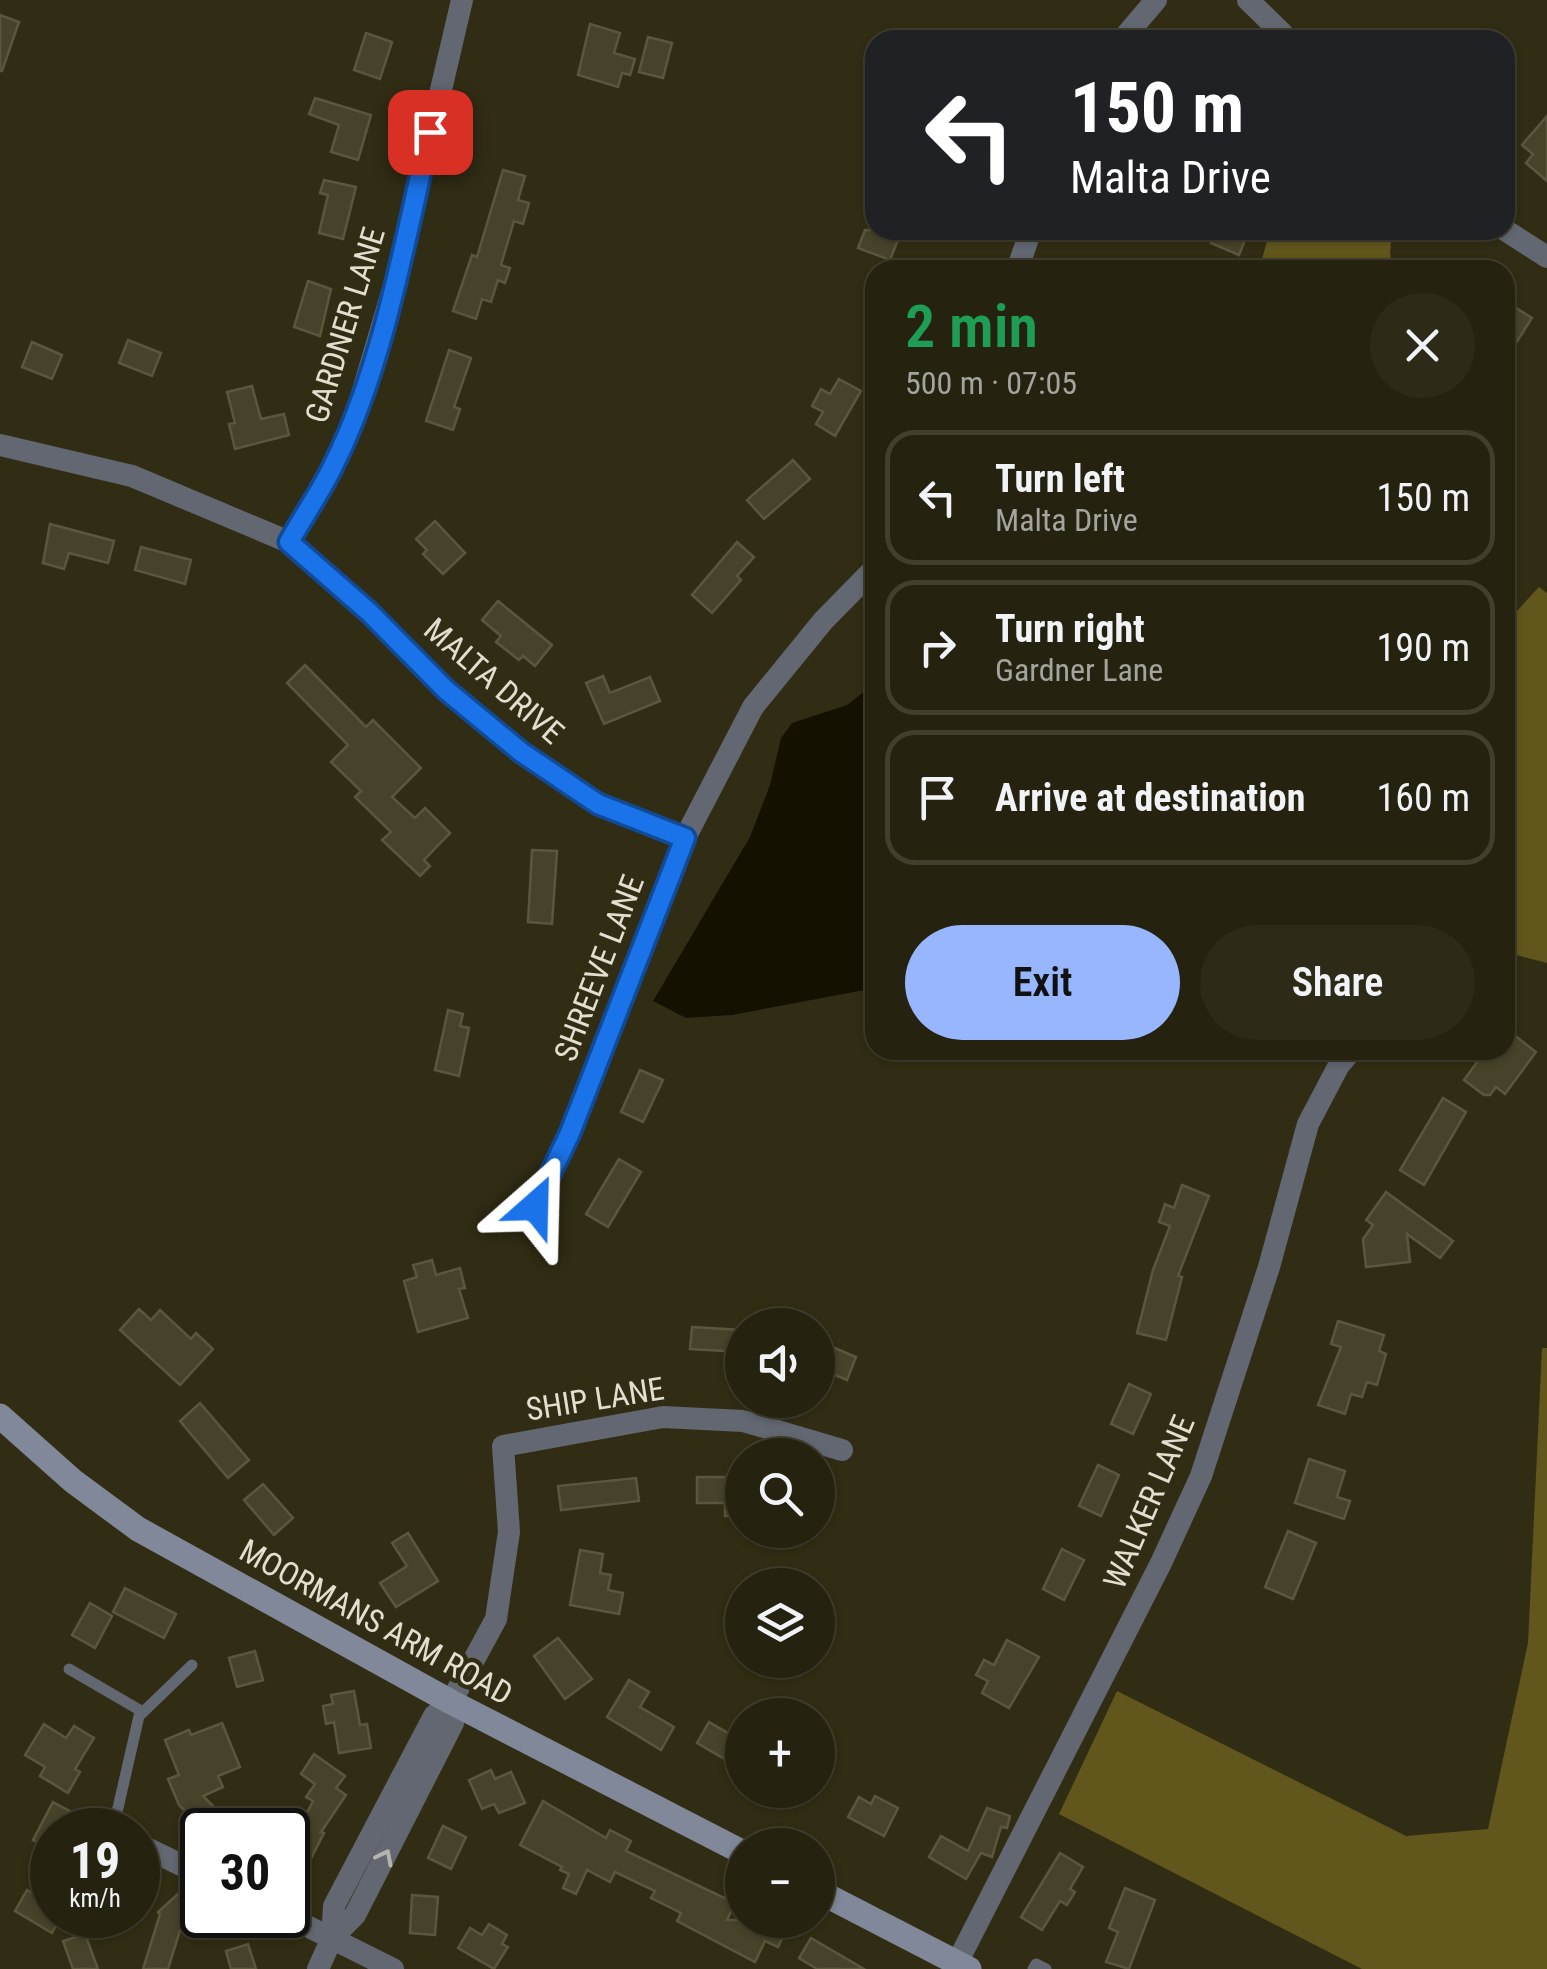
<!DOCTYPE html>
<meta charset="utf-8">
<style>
:root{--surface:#25220f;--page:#2d2a18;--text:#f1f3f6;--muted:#a3a49e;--line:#423f2f;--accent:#97b6fd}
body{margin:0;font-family:"Roboto Condensed",sans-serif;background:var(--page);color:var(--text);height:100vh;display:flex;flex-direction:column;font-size:38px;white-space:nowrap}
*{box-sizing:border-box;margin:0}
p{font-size:32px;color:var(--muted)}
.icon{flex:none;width:55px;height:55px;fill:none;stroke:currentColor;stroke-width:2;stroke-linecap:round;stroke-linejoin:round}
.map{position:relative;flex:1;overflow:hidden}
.drawer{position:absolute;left:865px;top:260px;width:650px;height:800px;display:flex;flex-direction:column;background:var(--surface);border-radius:30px;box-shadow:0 2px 8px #0004,0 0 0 2px var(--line)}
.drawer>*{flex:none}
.guide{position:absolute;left:865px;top:30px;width:650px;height:210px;border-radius:30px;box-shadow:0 2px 8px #0004,0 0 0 2px var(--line);background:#202124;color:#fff;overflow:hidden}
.fabs{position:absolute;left:725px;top:1308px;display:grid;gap:20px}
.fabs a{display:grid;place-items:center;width:110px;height:110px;border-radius:50%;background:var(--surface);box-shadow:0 2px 8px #0004,0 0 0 2px var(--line);font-size:50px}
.speed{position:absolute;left:30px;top:1808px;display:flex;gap:20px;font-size:50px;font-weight:700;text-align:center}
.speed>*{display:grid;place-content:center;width:130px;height:130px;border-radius:50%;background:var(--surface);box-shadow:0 2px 8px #0004,0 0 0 2px var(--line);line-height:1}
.speed small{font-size:25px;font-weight:400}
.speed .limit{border:5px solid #111;border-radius:15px;background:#fff;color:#111}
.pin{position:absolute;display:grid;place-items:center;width:85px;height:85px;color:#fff;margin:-42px;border-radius:20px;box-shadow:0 5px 15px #0006}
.me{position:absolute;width:110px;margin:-55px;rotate:25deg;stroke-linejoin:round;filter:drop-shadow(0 0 8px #0008)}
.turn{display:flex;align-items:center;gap:35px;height:210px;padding:0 40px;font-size:45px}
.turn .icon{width:130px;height:130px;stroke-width:2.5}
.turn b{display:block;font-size:70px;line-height:85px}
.round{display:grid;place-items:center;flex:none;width:105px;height:105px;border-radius:52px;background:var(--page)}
.headline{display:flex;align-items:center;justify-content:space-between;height:170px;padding:0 40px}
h1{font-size:60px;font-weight:600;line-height:75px;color:#1e9e55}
.primary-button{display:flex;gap:20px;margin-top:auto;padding:20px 40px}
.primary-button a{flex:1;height:115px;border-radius:60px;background:var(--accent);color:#111;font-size:40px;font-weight:600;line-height:115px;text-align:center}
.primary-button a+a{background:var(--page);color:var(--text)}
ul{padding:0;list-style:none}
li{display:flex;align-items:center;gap:30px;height:135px;margin:0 20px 15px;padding:0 20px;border:5px solid var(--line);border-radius:30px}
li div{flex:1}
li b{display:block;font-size:38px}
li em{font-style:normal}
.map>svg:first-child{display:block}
</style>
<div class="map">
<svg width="1547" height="1969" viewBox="0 0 1547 1969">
<rect width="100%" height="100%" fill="#312d14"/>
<!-- forest -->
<g fill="#61571d">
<path d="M1270 230H1392L1390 254 1394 270H1259Z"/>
<path d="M1539 587 1547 593V963L1505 952V624Z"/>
<path d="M1542 1348H1547V1969H1362L1059 1814 1117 1691 1406 1836 1488 1829 1528 1643Z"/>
</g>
<!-- water -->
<path fill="#151100" d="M875 683V988L732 1015 686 1018 653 1001 750 837 770 785 781 738 792 723 847 705Z"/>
<!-- building -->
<g fill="#47432a" stroke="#5b573d" stroke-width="2.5">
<path d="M0 15 19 22 2 71H0Z"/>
<path d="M590 24 620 33 614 53 635 59 630 75 622 73 618 87 578 75Z"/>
<path d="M366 33 392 42 380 79 354 70Z"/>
<path d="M648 37 672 43 663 78 639 72Z"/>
<path d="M315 98 371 115 358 160 331 152 339 125 309 114Z"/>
<path d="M1547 116V181L1526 163 1533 154 1522 145Z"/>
<path d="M503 170 525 176 518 200 529 203 523 224 514 221 501 265 510 268 505 283 498 280 491 302 482 299 476 319 453 311 472 255 477 257Z"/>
<path d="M324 180 356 187 343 239 319 233 328 195 320 193Z"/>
<path d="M865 230H902L890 260 858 248Z"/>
<path d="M1216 230H1249L1239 255 1211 243Z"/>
<path d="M308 281 331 289 320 336 294 327Z"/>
<path d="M1505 301 1532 318 1505 360Z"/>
<path d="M128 340 161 353 152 376 119 363Z"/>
<path d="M32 342 62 355 52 379 22 367Z"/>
<path d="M449 350 471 358 454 407 460 409 453 430 426 421Z"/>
<path d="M839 379 861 391 835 436 816 424 823 412 812 406 821 389 830 394Z"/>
<path d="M252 386 261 419 284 414 289 435 235 449 229 424 235 423 227 392Z"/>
<path d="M793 460 810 479 764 519 747 500Z"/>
<path d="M435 521 465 553 443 574 423 554 427 550 416 539Z"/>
<path d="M50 524 114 541 108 563 69 553 64 569 43 563Z"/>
<path d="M737 542 754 557 737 576 741 580 712 613 692 595Z"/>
<path d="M141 547 191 560 185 584 135 570Z"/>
<path d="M498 601 552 645 535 666 523 656 519 660 496 642 501 636 482 620Z"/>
<path d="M305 665 366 727 373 720 421 768 392 797 415 818 425 808 450 833 424 860 430 866 420 876 382 840 391 832 355 797 361 791 331 762 348 745 287 683Z"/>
<path d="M603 676 610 693 650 677 660 701 604 724 586 683Z"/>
<path d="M532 850 557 851 552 924 528 922Z"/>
<path d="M448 1010 463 1014 460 1026 469 1028 459 1076 435 1070Z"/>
<path d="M1505 1028 1536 1052 1505 1094 1496 1087 1490 1095H1484L1464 1080 1486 1050H1505Z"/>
<path d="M640 1070 663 1080 643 1122 621 1112Z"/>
<path d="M1443 1098 1466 1112 1424 1185 1400 1170Z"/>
<path d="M619 1159 641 1172 608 1227 586 1214Z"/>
<path d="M1182 1185 1209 1196 1178 1276 1182 1277 1166 1340 1137 1333 1153 1270 1170 1226 1159 1222 1165 1204 1174 1208Z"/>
<path d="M1386 1192 1453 1241 1440 1258 1407 1234 1410 1262 1366 1267 1363 1239 1373 1225 1366 1220Z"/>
<path d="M432 1260 436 1275 460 1268 465 1288 459 1289 468 1318 418 1332 404 1281 417 1277 413 1265Z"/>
<path d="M139 1309 151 1320 160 1310 191 1339 196 1333 213 1349 180 1385 120 1330Z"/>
<path d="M1338 1321 1384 1335 1379 1351 1386 1354 1377 1385 1367 1382 1362 1397 1351 1394 1345 1414 1318 1405 1341 1347 1331 1344Z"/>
<path d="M692 1327 742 1330V1352L690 1349Z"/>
<path d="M818 1341 856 1357 847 1380 818 1368Z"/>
<path d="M1129 1384 1151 1394 1133 1434 1111 1424Z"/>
<path d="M200 1403 249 1460 228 1478 180 1421Z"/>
<path d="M1309 1459 1345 1471 1337 1497 1350 1501 1344 1519 1295 1503Z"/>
<path d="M1098 1465 1119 1475 1101 1516 1079 1506Z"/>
<path d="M697 1477H742V1516H725V1503H697Z"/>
<path d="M636 1478 639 1501 561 1510 558 1486Z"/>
<path d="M263 1484 293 1518 274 1535 244 1500Z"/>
<path d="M1288 1531 1316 1543 1293 1599 1265 1587Z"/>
<path d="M408 1533 438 1581 396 1607 380 1583 407 1566 392 1543Z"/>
<path d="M1062 1549 1084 1560 1064 1600 1043 1589Z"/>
<path d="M580 1550 603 1554 600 1573 611 1575 608 1590 623 1593 619 1614 570 1605Z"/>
<path d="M125 1588 176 1614 164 1638 113 1612Z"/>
<path d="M90 1603 112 1616 95 1648 72 1635Z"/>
<path d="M558 1638 592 1679 565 1699 534 1656Z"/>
<path d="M1007 1640 1039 1657 1009 1708 982 1693 988 1681 976 1675 984 1660 994 1665Z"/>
<path d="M255 1651 263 1680 237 1687 229 1658Z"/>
<path d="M629 1680 649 1692 640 1707 674 1727 661 1750 607 1717Z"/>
<path d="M354 1691 360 1725 367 1724 371 1748 339 1753 334 1722 326 1724 323 1706 333 1704 331 1695Z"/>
<path d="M709 1722 742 1741V1769L697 1743Z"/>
<path d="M222 1723 240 1767 218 1776 223 1787 203 1796 237 1830H204L179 1805 168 1779 179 1775 165 1740 189 1730 191 1735Z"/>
<path d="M44 1724 66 1738 74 1726 94 1738 75 1769 80 1772 68 1793 40 1776 45 1767 25 1755Z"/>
<path d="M314 1754 345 1776 336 1788 346 1795 321 1832 324 1833 304 1872 288 1863V1840L292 1843 313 1801 306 1797 315 1784 301 1774Z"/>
<path d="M491 1770 495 1779 511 1772 525 1803 499 1813 494 1804 482 1809 469 1780Z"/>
<path d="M875 1796 898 1808 884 1836 848 1817 859 1797 871 1804Z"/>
<path d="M543 1801 606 1838 610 1830 631 1841 626 1851 735 1903 727 1920H776L788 1926 778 1947 765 1941 755 1962 677 1921 681 1913 651 1898 655 1891 615 1872 610 1882 587 1870 576 1894 563 1888 569 1874 560 1870 562 1867 520 1845Z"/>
<path d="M53 1802 75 1814 66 1830H52V1850L33 1840Z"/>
<path d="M987 1808 1010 1816 1007 1828 1001 1827 992 1857 981 1853 966 1879 929 1857 941 1836 968 1851Z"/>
<path d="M443 1826 466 1837 451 1869 428 1858Z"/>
<path d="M1060 1853 1083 1867 1070 1889 1075 1892 1067 1905 1060 1901 1042 1930 1021 1917Z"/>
<path d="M188 1885 202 1898V1904L183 1921 168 1969H143L160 1914 158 1912Z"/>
<path d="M1125 1888 1155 1900 1129 1969 1106 1962 1118 1932 1109 1928Z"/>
<path d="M27 1890 52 1905V1915H61L52 1933 15 1911Z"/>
<path d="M412 1895 438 1897 435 1935 410 1933Z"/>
<path d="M489 1924 507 1935 502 1944 508 1947 494 1969 458 1948 470 1928 482 1935Z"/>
<path d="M85 1934 98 1969H73L63 1941Z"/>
<path d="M811 1938 864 1969H817L799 1958Z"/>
<path d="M248 1944 256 1969H231L226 1951Z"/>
</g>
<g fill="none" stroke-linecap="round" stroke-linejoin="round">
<!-- lane -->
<g stroke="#626772" stroke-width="11">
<path d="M69 1669 143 1712"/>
<path d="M108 1830 118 1808 139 1716 192 1665"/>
<path d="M1033 1969 1036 1964 1046 1969"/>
</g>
<!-- street -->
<g stroke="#626772" stroke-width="22">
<path d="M1248 0 1289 40"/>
<path d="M1122 40 1156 0"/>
<path d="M1505 230 1547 257"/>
<path d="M1017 270 1031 230"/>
<path d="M0 445 132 476 289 542 369 612 446 690 521 753 597 804 685 838"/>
<path d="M289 542 335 462 356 414 400 265 462 0"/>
<path d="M535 1206 569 1133 685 838 753 707 823 621 875 568"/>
<path d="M109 1830H110"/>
<path d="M138 1844 202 1875"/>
<path d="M285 1915 393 1969"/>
<path d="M332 1938 334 1906 434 1716 451 1702 496 1619 509 1532 503 1446 663 1417 743 1421 842 1450"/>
<path d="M957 1963 1161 1563 1201 1476 1269 1267 1308 1124 1339 1065 1352 1050"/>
<path d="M318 1969 332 1938 355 1915 453 1723 451 1702"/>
</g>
<!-- secondary -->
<g stroke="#808899" stroke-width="25">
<path d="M0 1416 73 1481 138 1529 451 1702 742 1852"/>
<path d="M818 1891 969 1969"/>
</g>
</g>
<!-- one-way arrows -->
<defs><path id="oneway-chevron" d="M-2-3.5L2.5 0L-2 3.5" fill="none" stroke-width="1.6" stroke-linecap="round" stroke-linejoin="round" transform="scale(2.5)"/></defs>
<use stroke="#b5b5b0" href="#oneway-chevron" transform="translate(385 1857) rotate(-63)"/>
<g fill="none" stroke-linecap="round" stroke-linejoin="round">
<!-- route casing -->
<g stroke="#114b97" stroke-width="25">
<path id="route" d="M430 132C405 239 384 363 335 462 322 490 304 515 289 542L369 612 446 690 521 752 598 804 685 838 570 1133 535 1206"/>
</g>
<!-- route -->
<use href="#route" stroke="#1a73e8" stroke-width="18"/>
</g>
<g text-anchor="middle" stroke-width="9" stroke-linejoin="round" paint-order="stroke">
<!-- street labels -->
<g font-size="32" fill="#e2dfd1" stroke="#312d14">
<text transform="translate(345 325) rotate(-73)" y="11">GARDNER LANE</text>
<text transform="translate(494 681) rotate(41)" y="11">MALTA DRIVE</text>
<text transform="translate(599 968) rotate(-69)" y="11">SHREEVE LANE</text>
<text transform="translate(595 1399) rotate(-9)" y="11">SHIP LANE</text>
<text transform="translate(1149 1502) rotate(-67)" y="11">WALKER LANE</text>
<text transform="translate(376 1622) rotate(29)" y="11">MOORMANS ARM ROAD</text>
</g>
</g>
</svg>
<div class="fabs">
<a><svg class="icon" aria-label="sound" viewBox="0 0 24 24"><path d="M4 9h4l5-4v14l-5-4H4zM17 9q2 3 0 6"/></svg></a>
<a><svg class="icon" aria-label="search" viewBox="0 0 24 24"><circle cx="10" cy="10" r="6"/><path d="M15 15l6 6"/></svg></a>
<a><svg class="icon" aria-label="layers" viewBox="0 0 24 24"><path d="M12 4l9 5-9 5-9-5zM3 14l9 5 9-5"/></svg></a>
<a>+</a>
<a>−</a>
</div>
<div class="speed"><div>19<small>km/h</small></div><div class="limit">30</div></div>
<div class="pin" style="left:430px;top:132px;background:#d93025"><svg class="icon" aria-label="arrive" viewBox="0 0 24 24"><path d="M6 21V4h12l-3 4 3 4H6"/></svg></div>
<svg class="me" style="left:535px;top:1206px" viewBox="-20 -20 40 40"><path d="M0-17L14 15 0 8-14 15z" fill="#1a73e8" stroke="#fff" stroke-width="4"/></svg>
<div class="guide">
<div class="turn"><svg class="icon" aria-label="left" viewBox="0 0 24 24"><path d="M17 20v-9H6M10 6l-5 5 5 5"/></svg><div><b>150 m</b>Malta Drive</div></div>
</div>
<section class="drawer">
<div class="headline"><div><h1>2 min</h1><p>500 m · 07:05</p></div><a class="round"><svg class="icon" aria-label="close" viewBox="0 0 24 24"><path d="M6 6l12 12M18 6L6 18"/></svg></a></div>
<ul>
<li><svg class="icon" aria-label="left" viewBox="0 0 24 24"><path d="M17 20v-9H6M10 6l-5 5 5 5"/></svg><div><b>Turn left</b><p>Malta Drive</p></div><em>150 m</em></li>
<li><svg class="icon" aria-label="right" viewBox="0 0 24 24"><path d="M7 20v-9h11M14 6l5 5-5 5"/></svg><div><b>Turn right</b><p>Gardner Lane</p></div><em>190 m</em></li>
<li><svg class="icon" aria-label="arrive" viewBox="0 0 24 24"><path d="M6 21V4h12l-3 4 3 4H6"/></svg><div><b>Arrive at destination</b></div><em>160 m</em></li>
</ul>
<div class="primary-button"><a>Exit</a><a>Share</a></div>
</section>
</div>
